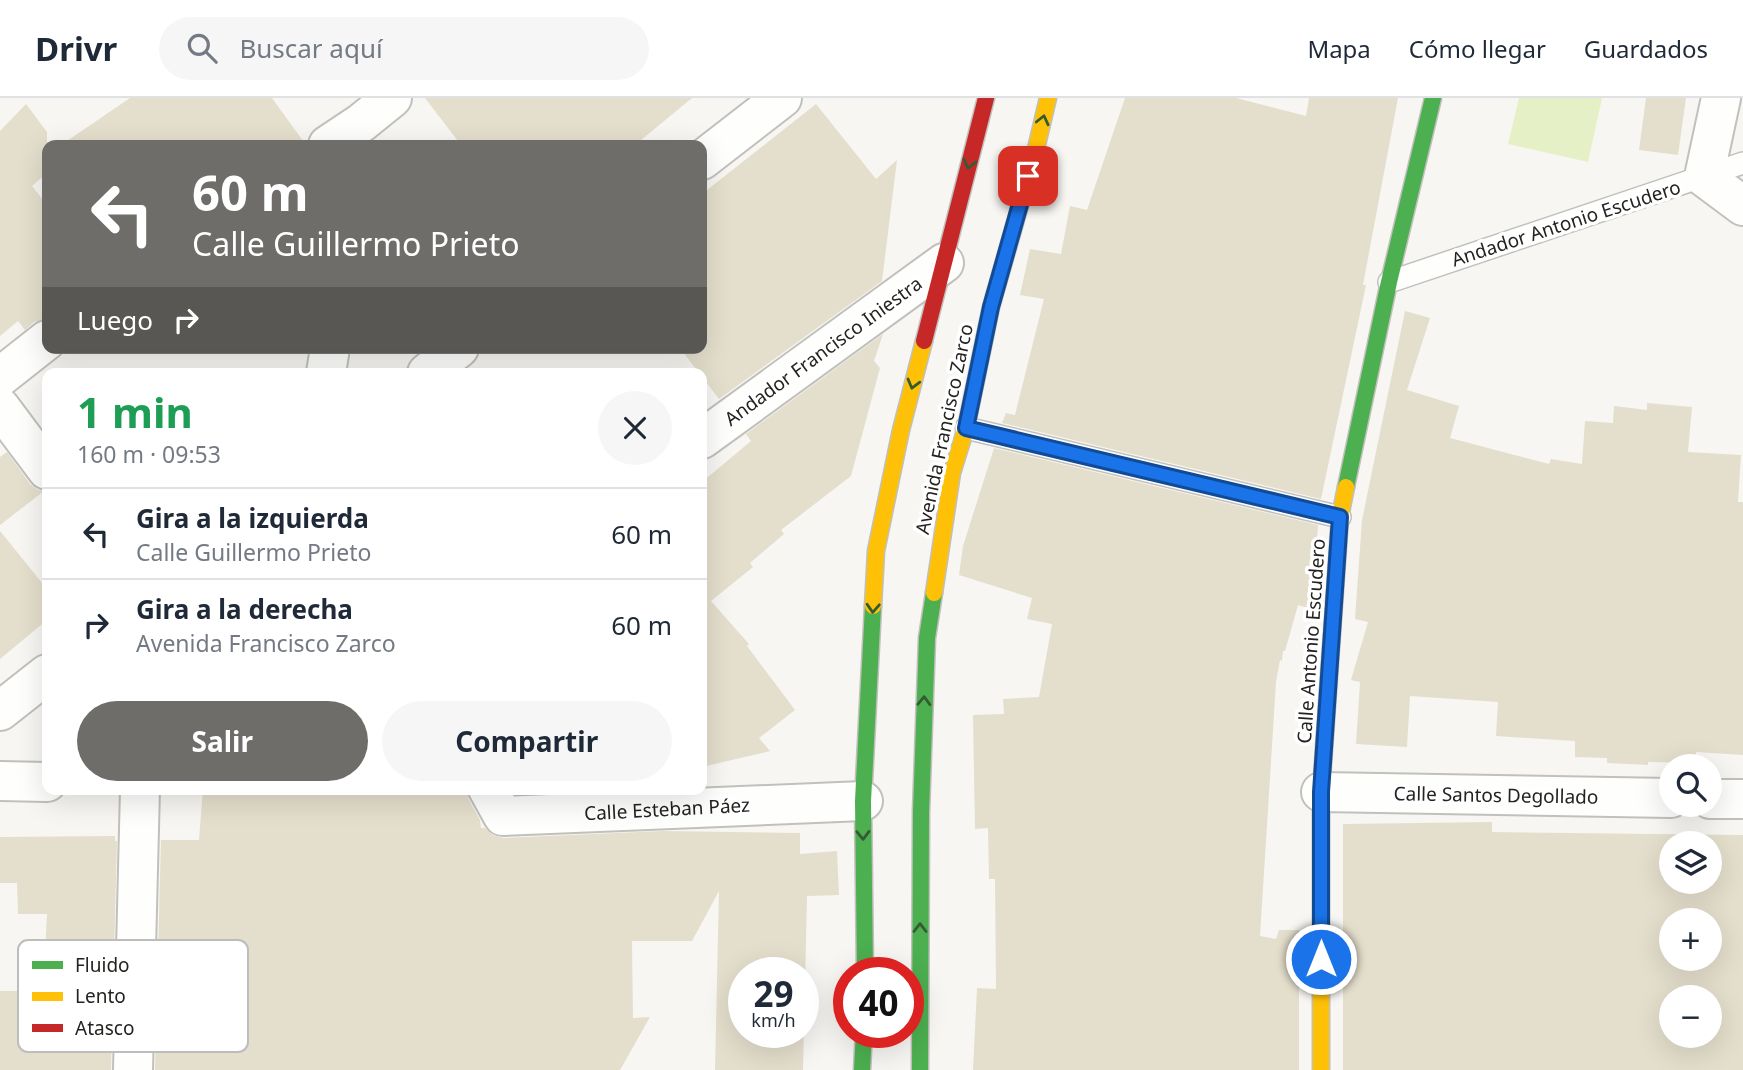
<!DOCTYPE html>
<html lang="es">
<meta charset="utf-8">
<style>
:root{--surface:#fff;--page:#f6f6f7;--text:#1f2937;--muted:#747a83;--line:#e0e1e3;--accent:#6e6d6a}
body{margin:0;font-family:"Noto Sans",sans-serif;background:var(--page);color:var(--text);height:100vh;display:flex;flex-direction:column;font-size:26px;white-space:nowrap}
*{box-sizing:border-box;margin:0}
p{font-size:23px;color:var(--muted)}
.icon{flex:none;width:38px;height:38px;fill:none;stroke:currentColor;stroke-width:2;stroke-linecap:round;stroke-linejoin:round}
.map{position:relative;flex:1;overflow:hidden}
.drawer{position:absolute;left:42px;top:270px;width:665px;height:427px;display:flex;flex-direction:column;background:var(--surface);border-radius:14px;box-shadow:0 7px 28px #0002}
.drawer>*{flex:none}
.hud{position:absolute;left:42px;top:42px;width:665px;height:214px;border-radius:14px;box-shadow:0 7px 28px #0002;background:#6e6d6a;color:#fff;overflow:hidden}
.buttons{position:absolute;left:1659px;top:656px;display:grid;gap:14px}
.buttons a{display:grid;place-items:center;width:63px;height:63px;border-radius:50%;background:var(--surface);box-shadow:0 7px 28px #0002;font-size:35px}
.speed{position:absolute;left:728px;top:859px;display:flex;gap:14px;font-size:35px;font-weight:700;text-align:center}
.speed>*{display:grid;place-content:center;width:91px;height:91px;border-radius:50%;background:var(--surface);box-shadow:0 7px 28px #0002;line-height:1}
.speed small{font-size:18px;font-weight:400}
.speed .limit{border:10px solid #d22;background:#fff;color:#111}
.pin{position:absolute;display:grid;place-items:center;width:60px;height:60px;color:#fff;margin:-30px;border-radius:14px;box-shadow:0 4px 10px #0006}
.me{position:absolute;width:77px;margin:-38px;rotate:0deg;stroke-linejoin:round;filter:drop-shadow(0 0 5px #0008)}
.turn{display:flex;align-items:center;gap:24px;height:147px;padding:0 35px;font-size:32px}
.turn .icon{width:91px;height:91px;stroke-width:2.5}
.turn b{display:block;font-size:49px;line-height:60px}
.then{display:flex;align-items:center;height:66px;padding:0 35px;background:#0003;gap:14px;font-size:26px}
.round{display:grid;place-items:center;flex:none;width:74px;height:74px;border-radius:37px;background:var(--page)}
.overview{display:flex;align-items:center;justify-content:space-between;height:119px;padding:0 35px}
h1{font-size:42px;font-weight:700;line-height:52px;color:#1e9e55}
.action{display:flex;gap:14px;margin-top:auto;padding:14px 35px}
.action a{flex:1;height:80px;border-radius:42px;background:var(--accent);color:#fff;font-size:28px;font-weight:700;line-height:80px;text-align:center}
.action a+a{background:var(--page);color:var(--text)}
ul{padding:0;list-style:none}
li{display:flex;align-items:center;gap:21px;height:91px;padding:0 35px;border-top:2px solid var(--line)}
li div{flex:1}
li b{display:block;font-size:26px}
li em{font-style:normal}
header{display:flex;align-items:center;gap:42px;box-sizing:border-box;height:98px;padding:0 35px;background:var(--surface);border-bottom:2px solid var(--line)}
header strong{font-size:33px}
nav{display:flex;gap:38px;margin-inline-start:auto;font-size:24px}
.search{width:490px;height:63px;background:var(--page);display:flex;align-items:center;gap:18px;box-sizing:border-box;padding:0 24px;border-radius:38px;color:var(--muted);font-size:26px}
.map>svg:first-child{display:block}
</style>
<header>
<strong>Drivr</strong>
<div class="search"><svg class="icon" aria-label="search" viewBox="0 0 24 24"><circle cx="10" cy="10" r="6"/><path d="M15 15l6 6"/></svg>Buscar aquí</div>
<nav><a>Mapa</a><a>Cómo llegar</a><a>Guardados</a></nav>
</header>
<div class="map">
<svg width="1743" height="972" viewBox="0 0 1743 972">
<rect width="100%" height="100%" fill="#f7f6f2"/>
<!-- green -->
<path fill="#e6f0c7" d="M1519 0H1602L1588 64 1508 46Z"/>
<!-- building -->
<g fill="#e4decc" fill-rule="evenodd">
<path d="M130 0H272L306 47H61Z"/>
<path d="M425 0H692L635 47H461Z"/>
<path d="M1125 0H1236L1306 18 1309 0H1398L1363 187H1366L1321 401 1002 325 1006 315 1015 317 1044 201 1020 197 1030 151 1061 156 1070 108 1087 112Z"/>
<path d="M1646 0H1686L1678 57 1639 52Z"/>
<path d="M26 6 47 34V75L32 88 47 107V221L34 224 25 232 18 223 0 238V33Z"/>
<path d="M816 6 876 81 897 62 882 183 719 301 702 279V275H699L680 250H702V96Z"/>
<path d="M1405 213 1430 220 1407 292 1459 308 1450 340 1549 366 1551 361 1582 366 1585 323 1613 325 1614 308 1647 312V305L1692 309 1688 354 1741 357 1738 404H1743V657L1696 654V665L1648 664V667L1607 665V660L1575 659V643L1496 638 1498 604 1410 598 1407 649 1356 646 1360 584 1351 582 1368 524 1355 521 1362 422Z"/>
<path d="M883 236 874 263 880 270 851 378 781 432 784 436 750 465 753 469 711 503 749 546 747 548 795 612 759 640 770 653 702 669V384L751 343 746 336Z"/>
<path d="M994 350 1318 427 1312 511 1298 507 1285 553H1283L1282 563 1280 562 1276 584 1260 838 1276 841 1279 832H1299V972H973L977 890 996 891 995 781H989L988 730 975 731 973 617 1004 616 1003 601 1039 599 1052 526 1027 521 1032 500 959 477 963 448Z"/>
<path d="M7 354 30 386 38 392 44 393 0 427V359Z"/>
<path d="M0 433 47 491V522L0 561Z"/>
<path d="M203 691 268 695V691H466L469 702 480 722 481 730H485L493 737 503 740 662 733 800 735V756L837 753 839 797 807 798 803 972H715L719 793 692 843H632L633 920 650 919 620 972H155L161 742H199ZM744 875H803V934H744Z"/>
<path d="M1492 724V734L1743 737V972H1343V726ZM1671 746H1710V784H1671ZM1671 822H1710V861H1671ZM1671 900H1710V938H1671Z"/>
<path d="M115 738V743H117L111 972H0V893H43L47 816H18L17 785H0V739Z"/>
</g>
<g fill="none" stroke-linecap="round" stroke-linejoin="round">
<!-- lane casing -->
<g stroke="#c1c0bc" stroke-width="24">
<g id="lane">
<path d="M1389 184 1743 65"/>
<path d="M966 330 1340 419"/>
</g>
</g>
<!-- street casing -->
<g stroke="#c1c0bc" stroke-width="42">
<g id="street">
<path d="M1721 0 1704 79 1743 108"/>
<path d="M328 47 361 25 392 0"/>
<path d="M702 62 782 0"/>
<path d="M326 275 330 250"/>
<path d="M427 275 459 250"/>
<path d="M0 279 47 242"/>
<path d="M0 309 47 372"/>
<path d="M702 341 944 165"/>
<path d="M0 613 47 576"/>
<path d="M0 683 47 684"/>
<path d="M488 691 503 718 863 703"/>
<path d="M1321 694 1671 700"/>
<path d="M1710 701H1743"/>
<path d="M133 972 140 691"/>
</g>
</g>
<!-- fast casing -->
<g stroke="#c1c0bc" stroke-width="19">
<g id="fast">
<path d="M1346 389 1389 184 1433 0"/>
<path d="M865 875 863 703 873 508"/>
<path d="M862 972 864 934"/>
<path d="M920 972 921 714 927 540 934 495"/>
</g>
</g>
<!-- slow casing -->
<g stroke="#c1c0bc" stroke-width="19">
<g id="slow">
<path d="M934 495 952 375 966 330 991 209 1036 51 1048 0"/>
<path d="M873 508 876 453 901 332 924 243"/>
<path d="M1321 972V694L1340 419 1346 389"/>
</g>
</g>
<!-- jam casing -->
<g stroke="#c1c0bc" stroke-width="19">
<path id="jam" d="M924 243 986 0"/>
</g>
<!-- lane -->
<use href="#lane" stroke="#fefefd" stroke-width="21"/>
<!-- street -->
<use href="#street" stroke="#fefefd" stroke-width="38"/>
<!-- fast -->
<use href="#fast" stroke="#4caf50" stroke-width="16"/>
<!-- slow -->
<use href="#slow" stroke="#ffc107" stroke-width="16"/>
<!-- jam -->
<use href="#jam" stroke="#c62828" stroke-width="16"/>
</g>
<!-- one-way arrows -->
<defs><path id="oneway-chevron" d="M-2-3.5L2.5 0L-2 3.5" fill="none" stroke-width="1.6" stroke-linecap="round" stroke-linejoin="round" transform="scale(1.75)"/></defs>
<g stroke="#345b33">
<use href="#oneway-chevron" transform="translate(1043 22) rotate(-77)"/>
<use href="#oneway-chevron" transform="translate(969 66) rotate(104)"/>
<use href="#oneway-chevron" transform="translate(913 286) rotate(105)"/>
<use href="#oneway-chevron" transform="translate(873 510) rotate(93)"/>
<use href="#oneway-chevron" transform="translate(924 603) rotate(-88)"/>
<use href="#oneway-chevron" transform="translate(863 737) rotate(89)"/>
<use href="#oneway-chevron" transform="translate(920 830) rotate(-90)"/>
</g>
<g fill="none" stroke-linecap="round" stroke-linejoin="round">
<!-- route casing -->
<g stroke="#114b97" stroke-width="18">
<path id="route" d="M1028 78 991 209 966 330 1340 419 1321 694V861"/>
</g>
<!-- route -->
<use href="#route" stroke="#1a73e8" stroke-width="12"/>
</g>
<g text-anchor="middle" stroke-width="7" stroke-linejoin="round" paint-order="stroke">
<!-- street labels -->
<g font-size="19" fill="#242320" stroke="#fff">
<text transform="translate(1566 125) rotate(-18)" y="7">Andador Antonio Escudero</text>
<text transform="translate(823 253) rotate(-36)" y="7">Andador Francisco Iniestra</text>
<text transform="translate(944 331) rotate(-78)" y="7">Avenida Francisco Zarco</text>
<text transform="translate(1311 543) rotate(-86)" y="7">Calle Antonio Escudero</text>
<text transform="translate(1496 697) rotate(1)" y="7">Calle Santos Degollado</text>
<text transform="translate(667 711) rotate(-3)" y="7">Calle Esteban Páez</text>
</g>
</g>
<!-- legend -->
<rect x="18" y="842" width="230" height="112" rx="10" fill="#fff" stroke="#bdbdbc" stroke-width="2"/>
<rect x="32" y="863" width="31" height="8" fill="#4caf50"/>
<rect x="32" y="894" width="31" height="9" fill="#ffc107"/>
<rect x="32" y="926" width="31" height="8" fill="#c62828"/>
<g font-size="19" fill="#242320">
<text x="75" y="874">Fluido</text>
<text x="75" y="905">Lento</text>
<text x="75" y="937">Atasco</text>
</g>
</svg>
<div class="buttons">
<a><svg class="icon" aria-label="search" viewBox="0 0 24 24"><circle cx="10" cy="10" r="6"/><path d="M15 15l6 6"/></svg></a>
<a><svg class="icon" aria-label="layers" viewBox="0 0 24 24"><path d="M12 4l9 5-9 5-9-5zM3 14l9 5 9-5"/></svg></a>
<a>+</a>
<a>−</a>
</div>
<div class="speed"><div>29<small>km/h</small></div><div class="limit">40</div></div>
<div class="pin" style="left:1028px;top:78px;background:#d93025"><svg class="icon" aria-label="arrive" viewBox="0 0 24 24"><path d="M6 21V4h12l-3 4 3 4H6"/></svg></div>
<svg class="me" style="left:1321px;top:861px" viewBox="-20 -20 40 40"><circle r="17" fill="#1a73e8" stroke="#fff" stroke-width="3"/><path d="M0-11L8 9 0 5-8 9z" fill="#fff"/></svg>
<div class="hud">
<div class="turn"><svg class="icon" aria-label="left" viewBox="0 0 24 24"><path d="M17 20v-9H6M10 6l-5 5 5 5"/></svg><div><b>60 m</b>Calle Guillermo Prieto</div></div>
<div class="then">Luego<svg class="icon" aria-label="right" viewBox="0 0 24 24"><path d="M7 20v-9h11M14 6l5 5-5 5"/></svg></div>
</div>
<section class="drawer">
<div class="overview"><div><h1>1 min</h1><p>160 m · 09:53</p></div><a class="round"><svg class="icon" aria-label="close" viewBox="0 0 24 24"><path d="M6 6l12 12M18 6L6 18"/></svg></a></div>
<ul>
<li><svg class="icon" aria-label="left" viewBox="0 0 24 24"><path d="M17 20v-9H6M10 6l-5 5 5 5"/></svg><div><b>Gira a la izquierda</b><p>Calle Guillermo Prieto</p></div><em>60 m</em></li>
<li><svg class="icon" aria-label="right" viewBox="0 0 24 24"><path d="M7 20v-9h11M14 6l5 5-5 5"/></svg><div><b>Gira a la derecha</b><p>Avenida Francisco Zarco</p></div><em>60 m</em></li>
</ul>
<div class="action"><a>Salir</a><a>Compartir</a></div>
</section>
</div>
